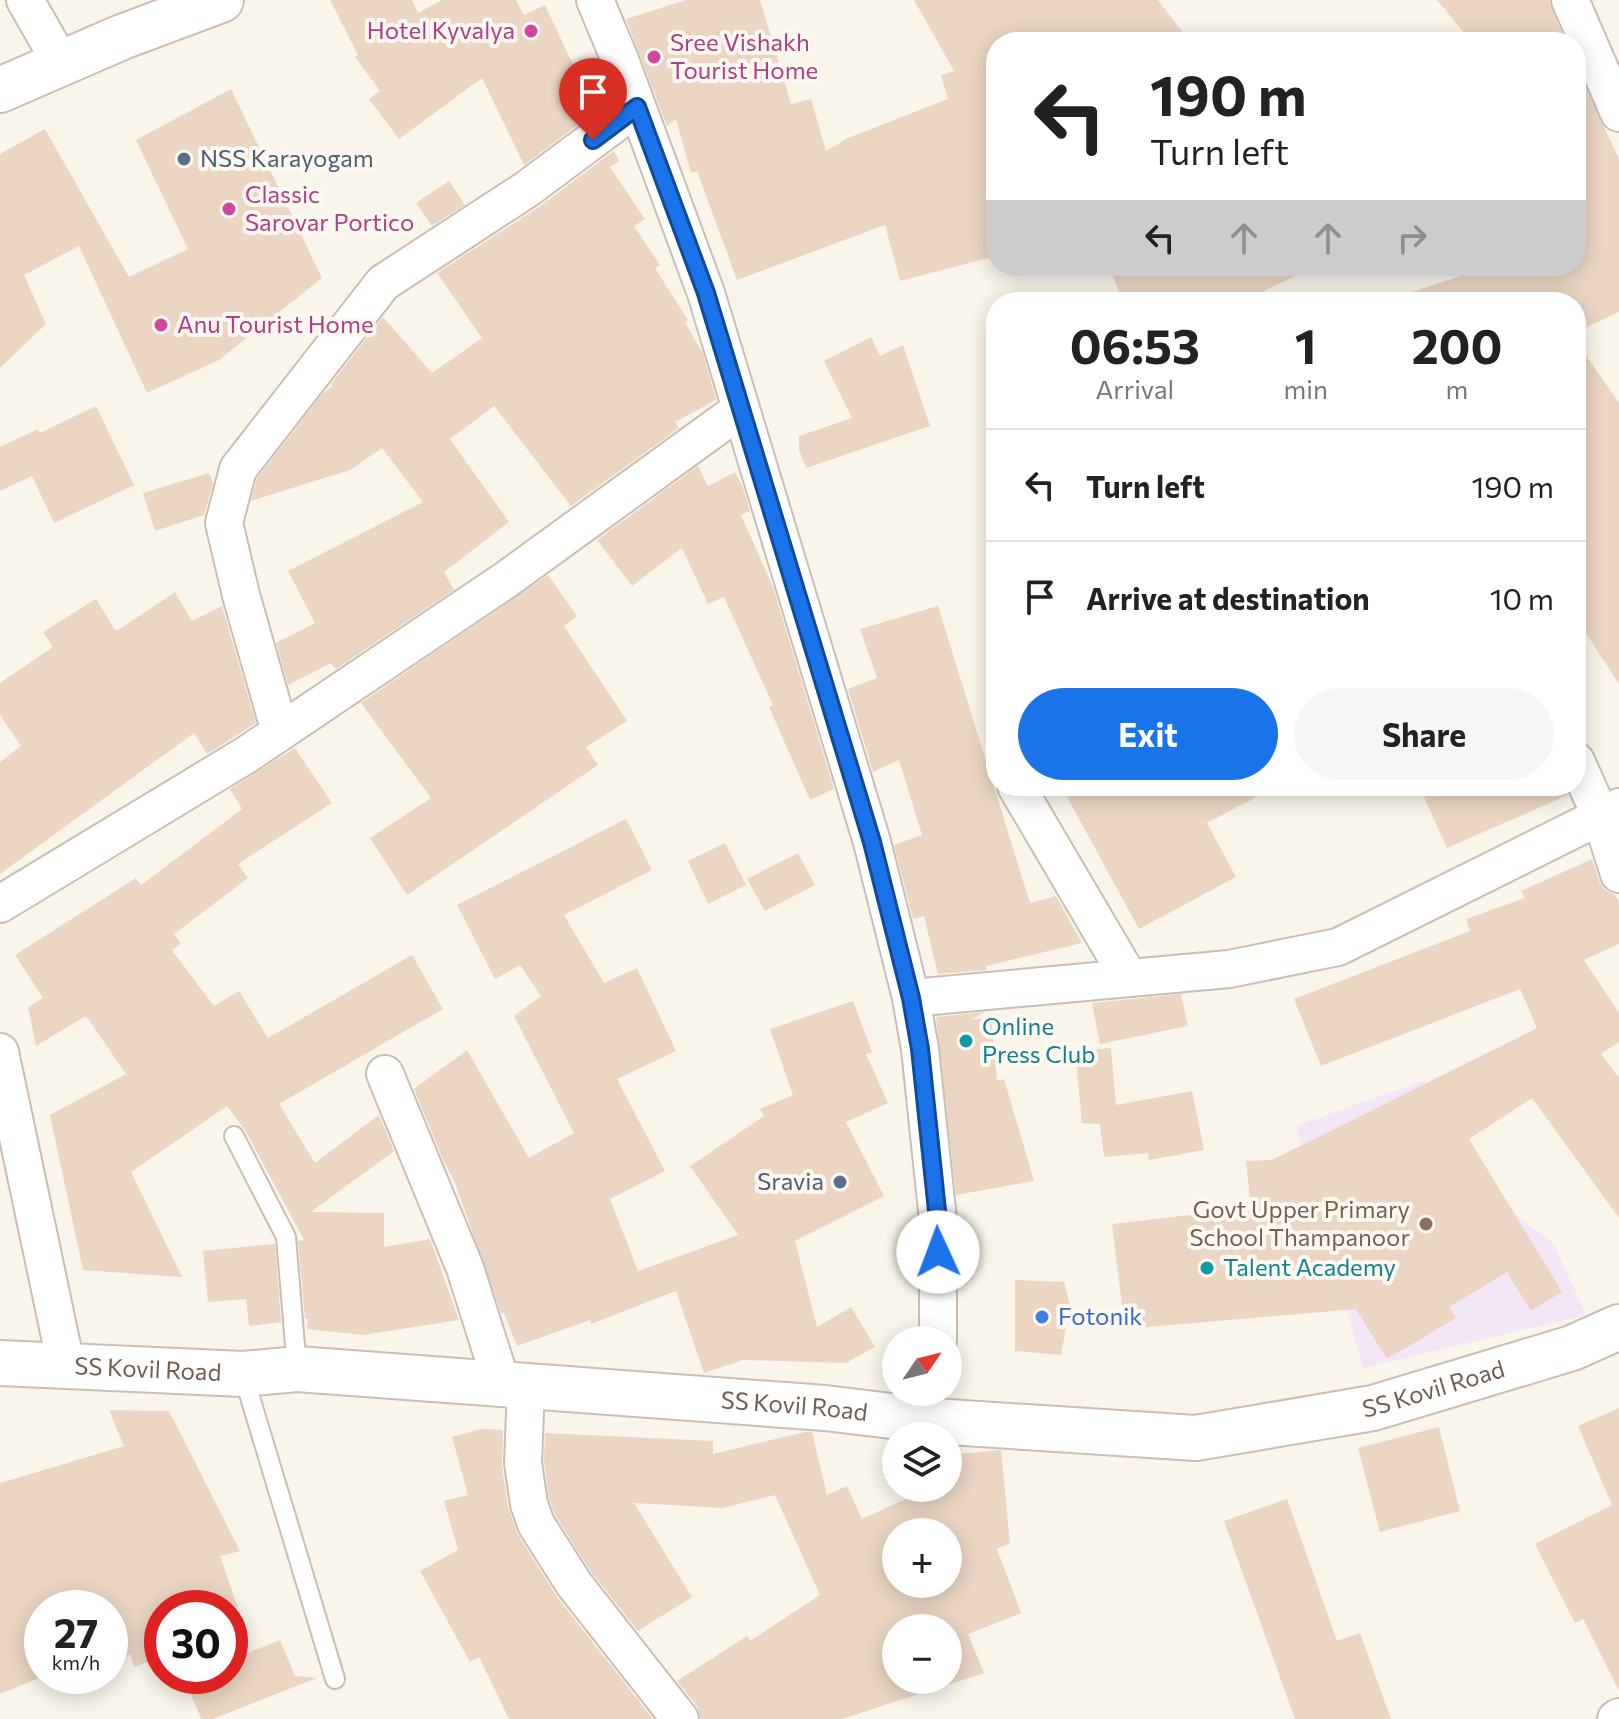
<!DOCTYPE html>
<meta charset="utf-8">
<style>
:root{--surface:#fff;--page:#f6f6f6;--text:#222;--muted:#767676;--line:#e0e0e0;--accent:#1a73e8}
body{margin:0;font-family:Commissioner,sans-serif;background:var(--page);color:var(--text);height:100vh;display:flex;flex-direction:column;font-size:30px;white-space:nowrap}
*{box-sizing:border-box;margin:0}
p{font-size:26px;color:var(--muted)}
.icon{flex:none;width:44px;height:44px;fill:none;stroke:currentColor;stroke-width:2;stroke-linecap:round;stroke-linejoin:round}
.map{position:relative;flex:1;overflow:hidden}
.sheet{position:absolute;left:986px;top:292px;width:600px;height:504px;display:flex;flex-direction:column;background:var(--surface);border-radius:32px;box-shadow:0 4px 20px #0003}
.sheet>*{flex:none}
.guide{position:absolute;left:986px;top:32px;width:600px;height:244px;border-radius:32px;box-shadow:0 4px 20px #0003;background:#fff;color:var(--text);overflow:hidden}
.needle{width:52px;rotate:55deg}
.controls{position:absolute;left:882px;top:1326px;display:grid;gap:16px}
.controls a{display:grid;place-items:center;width:80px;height:80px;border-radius:50%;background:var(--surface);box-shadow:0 4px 20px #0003;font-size:40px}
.speed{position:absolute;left:24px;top:1590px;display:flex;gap:16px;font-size:40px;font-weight:700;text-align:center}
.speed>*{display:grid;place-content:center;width:104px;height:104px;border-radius:50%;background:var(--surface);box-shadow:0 4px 20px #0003;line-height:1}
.speed small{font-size:20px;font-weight:400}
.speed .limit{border:12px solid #d22;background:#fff;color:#111}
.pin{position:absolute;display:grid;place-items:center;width:68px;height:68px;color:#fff;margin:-82px -34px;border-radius:50% 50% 50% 0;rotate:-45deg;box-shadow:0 0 8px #0007}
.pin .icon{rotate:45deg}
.me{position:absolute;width:88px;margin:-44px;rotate:358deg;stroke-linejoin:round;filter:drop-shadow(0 0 6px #0008)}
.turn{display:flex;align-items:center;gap:28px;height:168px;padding:0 32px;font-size:36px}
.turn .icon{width:104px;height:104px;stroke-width:2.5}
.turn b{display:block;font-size:56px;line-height:68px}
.lanes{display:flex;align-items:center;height:76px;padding:0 32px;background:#0003;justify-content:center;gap:40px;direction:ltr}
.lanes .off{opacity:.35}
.eta{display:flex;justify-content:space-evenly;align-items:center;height:136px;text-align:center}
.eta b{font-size:48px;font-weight:700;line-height:56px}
.action{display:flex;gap:16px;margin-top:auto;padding:16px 32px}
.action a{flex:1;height:92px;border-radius:48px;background:var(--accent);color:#fff;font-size:32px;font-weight:700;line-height:92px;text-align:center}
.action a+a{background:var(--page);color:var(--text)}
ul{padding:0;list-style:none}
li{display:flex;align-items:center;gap:24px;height:112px;padding:0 32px;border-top:2px solid var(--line)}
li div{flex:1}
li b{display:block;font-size:30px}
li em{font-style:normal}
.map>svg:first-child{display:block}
</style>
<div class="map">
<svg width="1619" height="1719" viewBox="0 0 1619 1719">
<rect width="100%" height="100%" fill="#faf5ea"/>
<!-- education -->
<path fill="#f2e6f7" d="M1425 1080 1459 1150 1502 1204 1554 1244 1586 1315 1363 1368 1296 1126Z"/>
<!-- building -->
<g fill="#ead6c3" fill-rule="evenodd">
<path d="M330 0H412L418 13 442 0H516L524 15 545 5 595 112 524 165 482 78 399 139 369 99 380 91 355 57 358 55Z"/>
<path d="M686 0H760L791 104 811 99 826 151 848 138 948 99 941 75 954 71 914 0H1158L1190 42H996V256L900 281 885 225 737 280 697 171 691 173 676 119 667 126 626 19Z"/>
<path d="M1437 0H1549L1563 36 1553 42H1472Z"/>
<path d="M1576 67 1619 159V312L1576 332V302H1401L1400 296 1470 273 1467 266H1576Z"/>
<path d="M231 89 322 278 219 360 147 393 79 246 24 275 46 324 0 368V154L45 129 129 277 188 249 136 140Z"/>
<path d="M614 151 619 161 610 167 645 219 634 226 660 265 655 268 688 320 685 322 703 354 716 400 675 422 679 428 571 506 494 406 450 439 509 522 444 572 454 590 336 669 331 663 288 685 276 643 315 623 288 571 423 502 382 448 350 470 251 501 257 478 324 392 333 386 331 384 383 317 432 373 482 338 437 273 539 207Z"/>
<path d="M449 181 465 205 432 226 416 203Z"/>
<path d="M1108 266H1316L1241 302H1124Z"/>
<path d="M871 337 880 356 903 345 930 426 806 468 799 450V436L852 418 824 361Z"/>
<path d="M1576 341 1619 403V684L1576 618Z"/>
<path d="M96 406 134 485 54 523 32 476 0 491V447L38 429 40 433Z"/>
<path d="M698 466 708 486 735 472 742 485 750 511 741 515 773 587 834 789 810 800 769 707 773 705 724 597 708 604 682 548 632 586 597 540Z"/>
<path d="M209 473 213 483 204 515 155 531 143 493Z"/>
<path d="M548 575 577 616 564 626 627 721 586 747 598 765 407 895 370 838 431 798 361 703Z"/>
<path d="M175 592 192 621 222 606 256 723 207 754 194 733 0 874V762L21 746 0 715V683L53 647 43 632 96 599 115 630H118Z"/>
<path d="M938 606 1030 903 1056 896 1082 943 986 966 987 970 938 974 924 916 913 919 894 845 922 835 899 760 873 772 848 689 877 678 860 629Z"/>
<path d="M295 748 332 803 238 864 248 878 174 934 181 944 172 950 214 1006 239 991 268 1038 412 955 443 1009 279 1104 315 1163 379 1115 394 1151 311 1212 384 1213V1247L430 1239 459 1320 363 1335 307 1329 308 1319H305L298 1241 304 1240 245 1130 227 1106 131 1172 182 1277 83 1270 50 1115 126 1074 86 1016 36 1046 28 1007 43 998 15 955 136 878 141 885 242 809 230 789Z"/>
<path d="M1061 786H1277L1207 823 1236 877 1139 929Z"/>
<path d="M1419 786H1564L1568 795 1447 848Z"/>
<path d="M626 819 652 870 564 915 604 983 637 968 676 1051 617 1079 665 1171 610 1199 638 1271 738 1235 690 1166 764 1116 760 1109 793 1095 770 1029 853 1001 872 1052 866 1054 888 1103 846 1122 884 1196 795 1241 817 1327 851 1307 875 1347 846 1363 743 1360 704 1373 676 1291 591 1324 590 1320 517 1346 504 1313H501L454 1180 444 1162 414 1089 467 1050 529 1158 574 1133 514 1016 541 996 520 965 495 979 457 905Z"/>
<path d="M725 843 746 885 708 904 688 861Z"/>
<path d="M798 853 815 885 765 911 747 879Z"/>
<path d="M1592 859 1599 881 1605 890 1615 895 1619 902V944L1584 960 1619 1013V1042L1601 1054 1619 1078V1218L1532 1098 1469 1139 1562 1292 1531 1311 1507 1272 1449 1307 1456 1318 1387 1359 1356 1309 1125 1329 1112 1224 1251 1208 1246 1161 1272 1160 1537 1028 1520 989 1321 1066 1294 999 1470 931 1466 919 1525 898 1521 891Z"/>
<path d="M1181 994 1188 1026 1100 1044 1092 1003Z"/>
<path d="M985 1012 971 1020 991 1016 997 1081 1004 1079 1034 1181 956 1195 936 1017Z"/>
<path d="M1111 1048 1116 1105 1192 1091 1204 1150 1149 1160 1148 1153 1104 1157 1100 1124 1082 1123 1075 1051Z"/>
<path d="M275 1244 281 1322 249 1326 246 1299 208 1302 203 1251Z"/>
<path d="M1015 1280 1064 1282 1070 1305 1061 1355 1015 1351Z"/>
<path d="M1619 1408V1691L1583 1619 1575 1623 1535 1544 1612 1505 1578 1426Z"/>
<path d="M109 1410 169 1411 240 1551 220 1556 238 1608H162V1657L134 1667 130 1654 110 1665V1608H42V1677L0 1694V1483L124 1446Z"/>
<path d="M1439 1427 1460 1511 1380 1532 1358 1448Z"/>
<path d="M481 1429 503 1430 502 1466 508 1507 518 1535 557 1597 653 1719H509L479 1657 470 1662 420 1571 458 1550 444 1501 468 1495 452 1437Z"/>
<path d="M805 1432H812L827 1495 847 1486 862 1519 930 1488H948V1455L1001 1450 1010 1543 997 1549 1021 1613 968 1634 984 1673 842 1719H701L697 1706 677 1681 747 1636 750 1641 820 1595 775 1495 722 1508 634 1503 692 1597 638 1631 591 1572 555 1515 549 1499 544 1462 545 1433 713 1441V1454ZM896 1532H948V1584H896ZM896 1628H948V1680H896Z"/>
<path d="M1287 1499 1337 1641 1360 1633 1391 1719H1295L1224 1521Z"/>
<path d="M280 1640 295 1676 317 1678 213 1719H201L184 1676H230V1660Z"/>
</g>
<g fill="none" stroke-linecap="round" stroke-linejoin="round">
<!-- lane casing -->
<g stroke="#cbbeb1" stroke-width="22">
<g id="lane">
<path d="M234 1136 286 1237 297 1369"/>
<path d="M243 1374 335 1679"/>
</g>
</g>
<!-- street casing -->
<g stroke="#cbbeb1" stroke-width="40">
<g id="street">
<path d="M25 0 61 63"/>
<path d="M595 0 620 60 706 293 872 842 911 998 920 1049 938 1220V1340"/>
<path d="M1570 0 1619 113"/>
<path d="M280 732 241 595 224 523 238 469 383 283 527 189 637 107"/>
<path d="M1576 761 1601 817 1619 874"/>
<path d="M1016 786 1129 978"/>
<path d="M0 904 246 755 507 579 741 409"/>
<path d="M911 998 1229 969 1338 947 1619 807"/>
<path d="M0 1052 66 1365"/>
<path d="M385 1074 465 1268 502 1385"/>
<path d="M526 1387 523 1463 529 1504 536 1524 574 1584 680 1719"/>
<path d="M1616 1719 1619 1717"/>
</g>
</g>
<!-- secondary casing -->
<g stroke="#cdbfaf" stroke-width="48">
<g id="secondary">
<path d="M0 90 122 37 221 0"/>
<path id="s1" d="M0 1363 243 1374 297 1369 825 1408 933 1421 1196 1438 1373 1408 1572 1348 1619 1327"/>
</g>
</g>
<!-- lane -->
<use href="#lane" stroke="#fff" stroke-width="18"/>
<!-- street -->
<use href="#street" stroke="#fff" stroke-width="36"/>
<!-- secondary -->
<use href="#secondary" stroke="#fff" stroke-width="44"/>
</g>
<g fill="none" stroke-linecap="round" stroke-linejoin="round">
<!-- route casing -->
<g stroke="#114b97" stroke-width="20">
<path id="route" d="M593 140 637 107 706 293 872 842 911 998 920 1049 938 1220V1252"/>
</g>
<!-- route -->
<use href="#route" stroke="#1a73e8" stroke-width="14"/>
</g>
<!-- markers -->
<g fill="#d1479c" stroke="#fdf9f0" stroke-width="3">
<circle cx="531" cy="31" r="8"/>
<circle cx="654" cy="57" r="8"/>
<circle cx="229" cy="209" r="8"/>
<circle cx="161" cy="325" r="8"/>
</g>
<g fill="#5c6f8a" stroke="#fdf9f0" stroke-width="3">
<circle cx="184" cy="159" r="8"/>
<circle cx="840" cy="1182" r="8"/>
</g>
<g fill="#0f9aa8" stroke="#fdf9f0" stroke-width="3">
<circle cx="966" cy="1041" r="8"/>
<circle cx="1207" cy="1268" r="8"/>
</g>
<circle fill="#8d6e63" stroke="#fdf9f0" stroke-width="3" cx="1426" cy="1224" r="8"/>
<circle fill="#3f7fe0" stroke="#fdf9f0" stroke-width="3" cx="1042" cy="1317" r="8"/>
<g text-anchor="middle" stroke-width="8" stroke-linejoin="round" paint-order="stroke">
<!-- hotel labels -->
<g font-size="24" fill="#b23c85" stroke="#fdf9f0" text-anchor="start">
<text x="515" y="39" text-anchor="end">Hotel Kyvalya</text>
<text x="670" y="51">Sree Vishakh<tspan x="670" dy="28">Tourist Home</tspan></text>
<text x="245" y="203">Classic<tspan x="245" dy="28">Sarovar Portico</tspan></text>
<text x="177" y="333">Anu Tourist Home</text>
</g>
<!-- service labels -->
<g font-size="24" fill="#4e5e75" stroke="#fdf9f0" text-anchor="start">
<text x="200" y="167">NSS Karayogam</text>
<text x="824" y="1190" text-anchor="end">Sravia</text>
</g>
<!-- culture labels -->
<g font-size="24" fill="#0d838f" stroke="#fdf9f0" text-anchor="start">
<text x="982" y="1035">Online<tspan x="982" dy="28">Press Club</tspan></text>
<text x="1223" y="1276">Talent Academy</text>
</g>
<!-- education labels -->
<g font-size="24" fill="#785e54" stroke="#fdf9f0" text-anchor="end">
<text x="1410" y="1218">Govt Upper Primary<tspan x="1410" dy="28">School Thampanoor</tspan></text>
</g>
<!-- shop labels -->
<g font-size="24" fill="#366cbe" stroke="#fdf9f0" text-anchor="start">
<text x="1058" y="1325">Fotonik</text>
</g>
<!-- street labels -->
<g font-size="24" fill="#725f50" stroke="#fdf9f0">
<text dy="8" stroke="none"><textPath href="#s1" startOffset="148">SS Kovil Road</textPath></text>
<text dy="8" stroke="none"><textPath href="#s1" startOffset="1442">SS Kovil Road</textPath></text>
<text dy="8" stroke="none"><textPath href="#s1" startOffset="796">SS Kovil Road</textPath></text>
</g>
</g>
</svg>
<div class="controls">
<a><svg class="needle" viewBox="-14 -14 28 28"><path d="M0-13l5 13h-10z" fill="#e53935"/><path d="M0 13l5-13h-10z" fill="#767676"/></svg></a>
<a><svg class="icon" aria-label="layers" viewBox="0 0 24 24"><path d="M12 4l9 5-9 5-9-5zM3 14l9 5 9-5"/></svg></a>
<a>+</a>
<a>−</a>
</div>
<div class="speed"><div>27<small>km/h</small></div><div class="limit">30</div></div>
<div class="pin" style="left:593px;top:140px;background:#d93025"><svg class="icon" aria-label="arrive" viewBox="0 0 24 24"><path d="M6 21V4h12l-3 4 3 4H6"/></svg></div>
<svg class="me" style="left:938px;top:1252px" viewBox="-20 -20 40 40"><circle r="19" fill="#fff"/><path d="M0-13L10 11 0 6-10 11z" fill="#1a73e8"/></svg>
<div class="guide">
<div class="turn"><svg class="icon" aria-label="left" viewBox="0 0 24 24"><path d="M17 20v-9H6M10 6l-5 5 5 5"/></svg><div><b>190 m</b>Turn left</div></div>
<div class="lanes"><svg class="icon" aria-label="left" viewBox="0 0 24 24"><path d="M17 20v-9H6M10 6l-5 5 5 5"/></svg><svg class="icon off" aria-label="ahead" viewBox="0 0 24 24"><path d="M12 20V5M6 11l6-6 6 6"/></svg><svg class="icon off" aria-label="ahead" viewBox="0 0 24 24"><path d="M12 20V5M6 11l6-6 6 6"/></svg><svg class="icon off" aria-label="right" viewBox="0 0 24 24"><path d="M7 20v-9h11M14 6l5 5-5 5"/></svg></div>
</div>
<section class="sheet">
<div class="eta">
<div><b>06:53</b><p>Arrival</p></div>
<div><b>1</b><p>min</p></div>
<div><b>200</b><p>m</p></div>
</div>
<ul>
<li><svg class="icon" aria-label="left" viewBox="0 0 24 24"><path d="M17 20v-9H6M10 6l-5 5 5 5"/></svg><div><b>Turn left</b></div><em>190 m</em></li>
<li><svg class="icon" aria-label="arrive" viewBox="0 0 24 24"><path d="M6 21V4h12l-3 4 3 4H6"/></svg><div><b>Arrive at destination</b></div><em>10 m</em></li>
</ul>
<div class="action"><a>Exit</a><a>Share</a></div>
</section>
</div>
